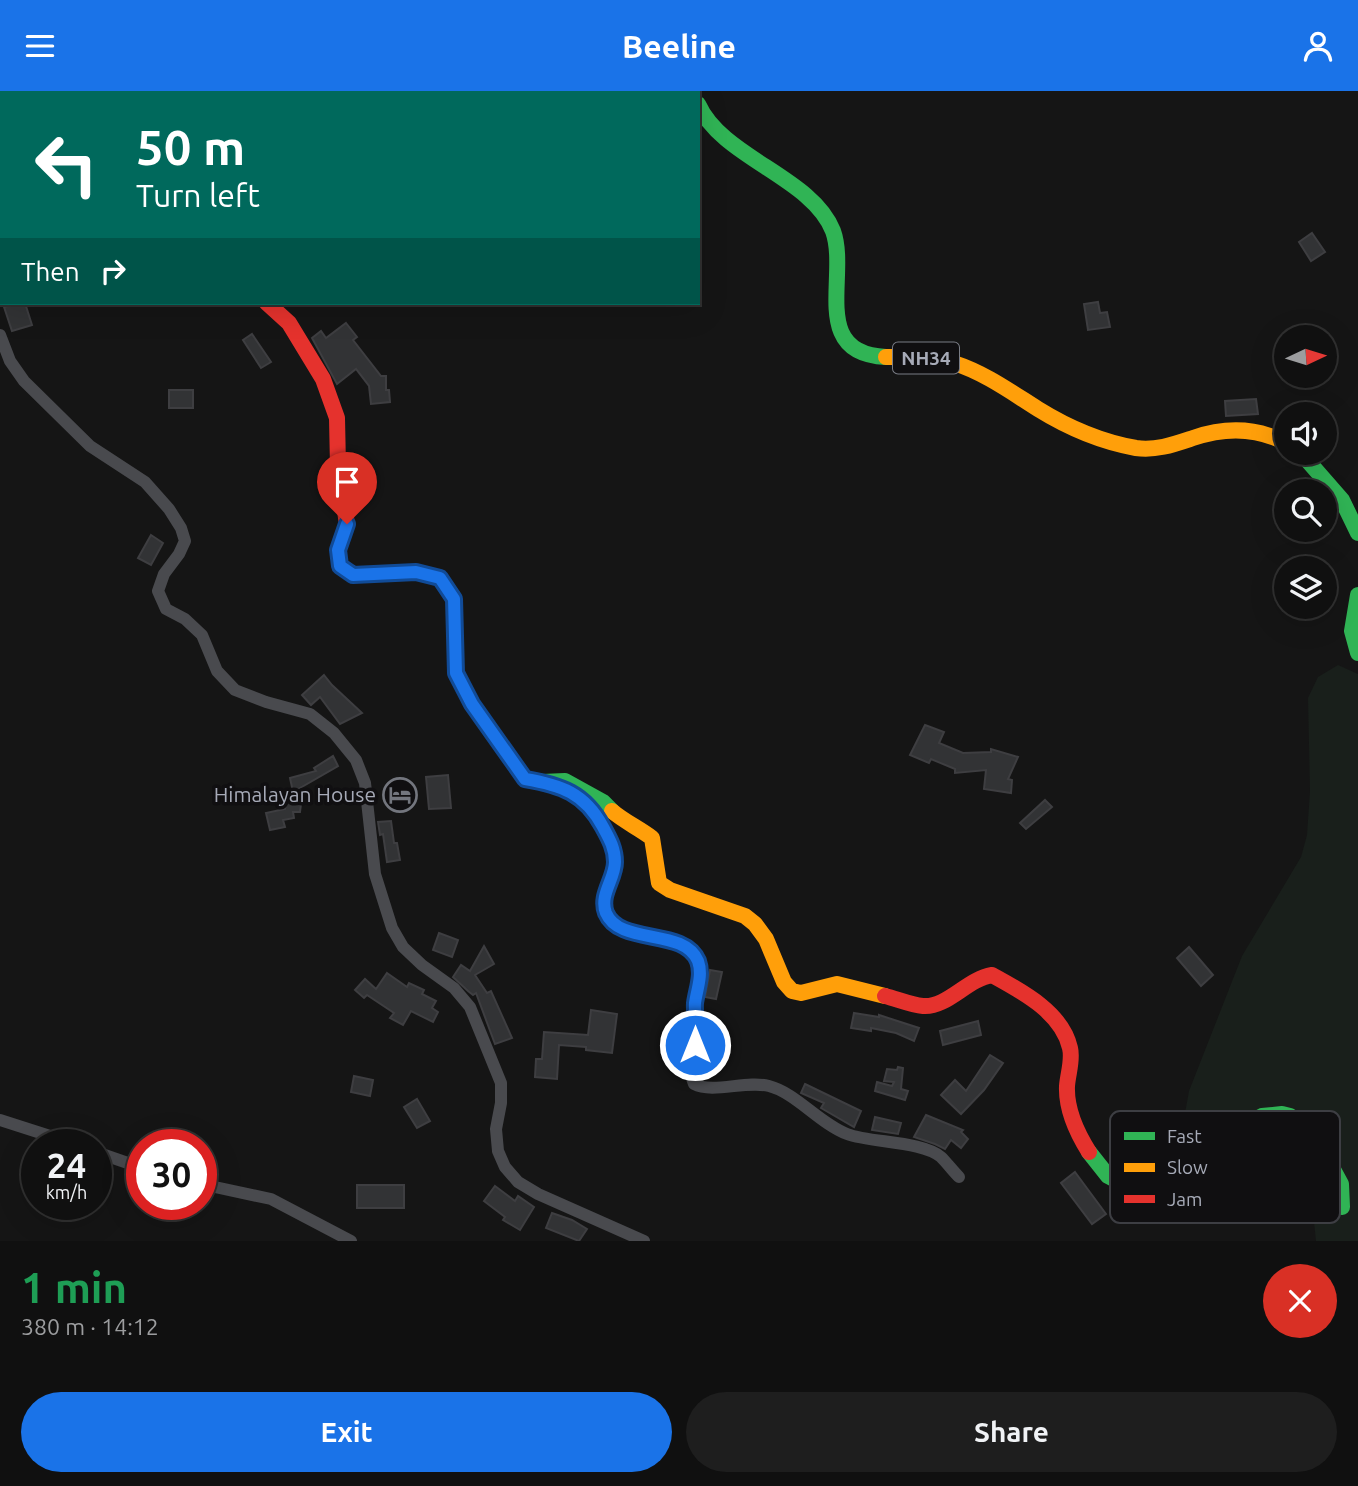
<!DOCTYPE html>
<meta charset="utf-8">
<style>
:root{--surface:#101010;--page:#1e1e1e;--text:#f1f3f6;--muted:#9c9d9f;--line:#303030;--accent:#1a73e8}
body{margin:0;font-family:Ubuntu,sans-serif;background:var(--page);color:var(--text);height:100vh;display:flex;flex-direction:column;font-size:26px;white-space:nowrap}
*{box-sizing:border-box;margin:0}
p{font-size:23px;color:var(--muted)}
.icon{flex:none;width:38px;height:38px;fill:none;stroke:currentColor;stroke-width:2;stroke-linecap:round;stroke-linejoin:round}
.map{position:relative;height:1150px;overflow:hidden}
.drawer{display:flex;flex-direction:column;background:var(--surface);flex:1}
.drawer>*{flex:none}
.guide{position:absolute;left:0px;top:0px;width:700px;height:214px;box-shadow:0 7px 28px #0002,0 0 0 2px var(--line);background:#00695c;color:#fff;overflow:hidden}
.needle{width:46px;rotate:86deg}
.buttons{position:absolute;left:1274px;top:234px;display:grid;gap:14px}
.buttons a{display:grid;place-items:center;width:63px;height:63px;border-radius:50%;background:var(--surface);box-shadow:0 7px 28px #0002,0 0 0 2px var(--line);font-size:35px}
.speed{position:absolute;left:21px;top:1038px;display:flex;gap:14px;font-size:35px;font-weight:700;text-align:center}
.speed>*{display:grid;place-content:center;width:91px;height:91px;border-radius:50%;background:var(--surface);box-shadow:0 7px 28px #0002,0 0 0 2px var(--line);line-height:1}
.speed small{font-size:18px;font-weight:400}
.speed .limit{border:10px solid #d22;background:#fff;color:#111}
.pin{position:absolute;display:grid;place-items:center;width:60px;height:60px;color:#fff;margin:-72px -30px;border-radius:50% 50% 50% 0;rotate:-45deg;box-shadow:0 0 7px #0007}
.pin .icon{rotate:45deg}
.me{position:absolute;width:77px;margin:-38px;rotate:0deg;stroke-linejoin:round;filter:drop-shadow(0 0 5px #0008)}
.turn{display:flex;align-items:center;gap:24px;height:147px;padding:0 21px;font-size:32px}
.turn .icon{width:91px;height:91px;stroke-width:2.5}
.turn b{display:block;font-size:49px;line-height:60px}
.then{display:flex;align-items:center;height:66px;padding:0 21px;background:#0003;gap:14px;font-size:26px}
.round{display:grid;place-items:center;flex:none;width:74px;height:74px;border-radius:37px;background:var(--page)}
.headline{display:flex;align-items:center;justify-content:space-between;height:119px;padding:0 21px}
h1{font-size:42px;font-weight:700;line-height:52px;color:#1e9e55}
.button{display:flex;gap:14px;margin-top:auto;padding:14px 21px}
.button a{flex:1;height:80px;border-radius:42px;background:var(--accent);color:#fff;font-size:28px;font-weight:700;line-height:80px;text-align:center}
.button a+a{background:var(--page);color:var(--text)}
header{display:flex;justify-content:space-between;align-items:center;height:91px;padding:0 21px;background:var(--accent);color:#fff;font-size:32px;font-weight:700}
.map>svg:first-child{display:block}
</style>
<header><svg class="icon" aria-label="menu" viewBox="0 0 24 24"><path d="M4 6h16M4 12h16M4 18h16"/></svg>Beeline<svg class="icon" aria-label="person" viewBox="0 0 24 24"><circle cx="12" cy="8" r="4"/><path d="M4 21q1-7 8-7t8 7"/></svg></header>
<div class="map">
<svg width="1358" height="1150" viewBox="0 0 1358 1150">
<rect width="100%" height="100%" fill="#151515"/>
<!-- green -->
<path fill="#191f1b" d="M1338 574 1358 583V1150H1316L1313 1122 1324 1055 1317 1033 1298 1020 1252 1023 1206 1033 1185 1022 1189 1000 1242 865 1301 766 1307 744 1310 700 1308 607 1318 586Z"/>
<!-- building -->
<g fill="#323335" stroke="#3e3e41" stroke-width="2">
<path d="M1312 142 1325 161 1311 170 1299 151Z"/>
<path d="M1098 211 1100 222 1107 221 1110 236 1088 239 1084 213Z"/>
<path d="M18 212H25L32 234 12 240 4 216Z"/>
<path d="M346 232 357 246 353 249 381 285H386V299H389L390 311 371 313 369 295 356 278 337 293 312 247 321 240 326 247Z"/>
<path d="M252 243 271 271 261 277 243 249Z"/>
<rect x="169" y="299" width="24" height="18"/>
<path d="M1256 308 1258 323 1226 325 1225 310Z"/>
<path d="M151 444 163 452 151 474 138 467Z"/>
<path d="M324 584 332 594 362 622 340 633 320 606 311 614 302 604Z"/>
<path d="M925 634 944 641 939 652 963 662 991 661V658L1018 666 1008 688 1012 689 1011 702 984 698 986 679 955 682V678L931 668 929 672 910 664Z"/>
<path d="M333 665 338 675 293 701 290 687 316 680 314 677Z"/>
<path d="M448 684 451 717 429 718 426 686Z"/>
<path d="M297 704 302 705 300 721H293L294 727 283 729 285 736 270 739 266 722 285 718 287 706Z"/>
<path d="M1045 709 1052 716 1026 738 1020 732Z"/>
<path d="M391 730 394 752H397L400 769 387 771 383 743 380 744 378 731Z"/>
<path d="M439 842 458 849 452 866 433 859Z"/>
<path d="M484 855 494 873 475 884 487 902 491 900 512 947 495 953 476 902 473 904 468 900 453 886 461 874 470 880Z"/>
<path d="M1189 856 1213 884 1201 895 1177 867Z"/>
<path d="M710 879 722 881 716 908 705 906Z"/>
<path d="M387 882 407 896 409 892 424 899 422 903 436 910 432 917 438 921 433 931 411 920 403 934 390 927 394 922 367 904 364 907 355 899 365 888 376 898Z"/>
<path d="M591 919 617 923 612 962 586 959V956L559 954 557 988 535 986 536 968H542L544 941 588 944Z"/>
<path d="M854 922 879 926V924L919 937 914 950 896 942 871 937V940L851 937Z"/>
<path d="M978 930 981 944 943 954 940 940Z"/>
<path d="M990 964 1003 972 984 999 961 1023 941 1004 955 989 966 1000Z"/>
<path d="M898 976 903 977 901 998 908 1000 905 1009 875 1000 877 991 892 995 894 991 884 990 887 978 897 979Z"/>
<path d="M354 985 373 989 370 1005 351 1001Z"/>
<path d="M805 993 861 1020 854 1036 821 1017 824 1012 801 1002Z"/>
<path d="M417 1008 430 1030 417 1037 404 1016Z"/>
<path d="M926 1024 963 1039 961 1041 968 1048 961 1057 951 1049 945 1058 935 1053 914 1046Z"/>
<path d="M875 1026 901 1032 898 1043 872 1039Z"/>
<path d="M1075 1081 1106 1123 1092 1133 1061 1092Z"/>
<rect x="357" y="1094" width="47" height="23"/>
<path d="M495 1095 515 1110 518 1105 534 1116 520 1139 503 1129 505 1126 484 1110Z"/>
<path d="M552 1122 572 1129 587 1138 579 1150 546 1137Z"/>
</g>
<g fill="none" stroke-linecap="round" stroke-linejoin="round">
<!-- street -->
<g stroke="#494a4e" stroke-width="12">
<path d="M181 0 182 2"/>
<path d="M0 244 10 270 24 290 90 355 145 391 169 418 181 437 185 450 179 463 164 483 158 500 166 518 185 528 202 544 217 580 235 599 266 611 310 623 334 642 356 669 365 692 375 783 392 837 403 856 422 874 454 897 470 916 501 992V1012L496 1038 498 1060 505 1076 518 1091 538 1103 644 1150"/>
<path d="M573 702C592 710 618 752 616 773 613 790 597 807 608 825 625 855 690 837 698 873 702 890 694 904 695 921 695 928 698 935 698 942 695 966 683 966 694 993 713 1003 746 989 769 995 796 1002 819 1032 847 1043 871 1052 922 1050 941 1066 947 1072 953 1080 959 1086"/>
<path d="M0 1029 78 1054"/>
<path d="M96 1061 142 1077"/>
<path d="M201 1093 271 1108 351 1150"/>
</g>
<!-- fast -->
<g stroke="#30b455" stroke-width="16">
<path d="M698 13C722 67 812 86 833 140 849 184 809 263 886 266"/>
<path d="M1301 362 1342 409 1358 442"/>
<path d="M346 479 353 484 416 481 440 487 454 507 456 582 472 613 525 688 542 691 565 690 603 711 612 720"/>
<path d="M1358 504 1352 540 1358 562"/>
<path d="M1089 1061 1108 1085 1127 1095 1151 1083 1176 1056 1191 1046 1233 1040 1262 1025 1282 1023 1290 1025 1304 1035 1322 1058 1341 1093 1342 1116"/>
</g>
<!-- slow -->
<g stroke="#ff9f0a" stroke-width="16">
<path d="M886 266C909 266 932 265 954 272 985 282 1011 301 1038 318 1067 336 1102 351 1136 357 1156 360 1175 353 1193 347 1225 336 1256 336 1286 352"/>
<path d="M612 720C625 731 639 737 652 747L659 792 670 799 745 825 755 833 766 848 784 891 792 900 801 902 837 893 885 905"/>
</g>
<!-- jam -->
<g stroke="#e5322d" stroke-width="16">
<path d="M267 212 289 232 323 288 337 327 338 375 347 433 338 459 340 475 346 479"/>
<path d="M885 905C897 908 911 914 923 915 947 917 967 888 992 884 1021 900 1062 921 1070 957 1073 969 1068 982 1067 995 1066 1018 1077 1042 1089 1061"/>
</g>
</g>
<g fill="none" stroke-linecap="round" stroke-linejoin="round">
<!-- route casing -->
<g stroke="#114b97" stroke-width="18">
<path id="route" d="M347 433 338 459 340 475 353 484 416 481 440 487 454 508 456 582 472 613 525 688C561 694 585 702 603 736 609 747 615 757 615 771 615 788 599 804 606 822 620 855 684 836 698 870 703 884 697 898 695 912 694 927 699 939 695 954"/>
</g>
<!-- route -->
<use href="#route" stroke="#1a73e8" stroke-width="12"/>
</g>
<!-- icons -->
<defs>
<g id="hotel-ring" transform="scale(1.75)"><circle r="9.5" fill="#100f11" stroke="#73767e" stroke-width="1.5"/><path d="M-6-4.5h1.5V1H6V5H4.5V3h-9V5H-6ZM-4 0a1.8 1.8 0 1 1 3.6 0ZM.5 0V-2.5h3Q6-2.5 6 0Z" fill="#73767e"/></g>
</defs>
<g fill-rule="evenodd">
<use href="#hotel-ring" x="400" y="704"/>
</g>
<g text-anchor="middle" stroke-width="7" stroke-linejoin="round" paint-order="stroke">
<!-- shield labels -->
<rect fill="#100f11" stroke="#797c85" stroke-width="2" x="893" y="251.5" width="66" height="31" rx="5"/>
<g font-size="19" font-weight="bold" fill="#a6aab7">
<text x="926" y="274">NH34</text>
</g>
<!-- poi labels -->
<g font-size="21" fill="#a6aab7" stroke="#100f11" text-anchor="end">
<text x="376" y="711">Himalayan House</text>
</g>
</g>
<!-- legend -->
<rect x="1110" y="1020" width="230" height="112" rx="10" fill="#100f11" stroke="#3d3e43" stroke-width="2"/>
<rect x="1124" y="1041" width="31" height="8" fill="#30b455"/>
<rect x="1124" y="1072" width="31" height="9" fill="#ff9f0a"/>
<rect x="1124" y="1104" width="31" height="8" fill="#e5322d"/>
<g font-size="19" fill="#a6aab7">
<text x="1167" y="1052">Fast</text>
<text x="1167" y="1083">Slow</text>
<text x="1167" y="1115">Jam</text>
</g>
</svg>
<div class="buttons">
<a><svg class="needle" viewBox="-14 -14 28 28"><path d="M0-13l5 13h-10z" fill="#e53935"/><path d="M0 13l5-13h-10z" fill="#9c9d9f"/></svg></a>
<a><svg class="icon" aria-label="sound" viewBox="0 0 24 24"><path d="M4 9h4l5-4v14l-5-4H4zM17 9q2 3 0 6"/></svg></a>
<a><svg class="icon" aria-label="search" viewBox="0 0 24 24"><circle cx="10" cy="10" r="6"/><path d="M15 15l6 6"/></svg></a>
<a><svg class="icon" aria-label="layers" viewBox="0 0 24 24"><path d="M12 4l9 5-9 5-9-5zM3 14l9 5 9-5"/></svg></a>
</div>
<div class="speed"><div>24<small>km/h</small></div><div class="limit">30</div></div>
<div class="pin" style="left:347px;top:433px;background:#d93025"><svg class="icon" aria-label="arrive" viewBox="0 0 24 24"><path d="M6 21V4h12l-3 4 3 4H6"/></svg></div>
<svg class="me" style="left:695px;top:954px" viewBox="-20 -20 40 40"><circle r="17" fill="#1a73e8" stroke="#fff" stroke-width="3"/><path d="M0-11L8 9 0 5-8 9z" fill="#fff"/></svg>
<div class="guide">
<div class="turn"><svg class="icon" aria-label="left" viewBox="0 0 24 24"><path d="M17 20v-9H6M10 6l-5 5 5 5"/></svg><div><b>50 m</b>Turn left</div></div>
<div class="then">Then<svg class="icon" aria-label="right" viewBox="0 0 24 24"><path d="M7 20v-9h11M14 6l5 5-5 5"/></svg></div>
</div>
</div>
<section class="drawer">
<div class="headline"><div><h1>1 min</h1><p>380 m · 14:12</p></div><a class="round" style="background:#d93025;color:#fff"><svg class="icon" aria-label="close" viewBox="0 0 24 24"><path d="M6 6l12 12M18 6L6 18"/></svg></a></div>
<div class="button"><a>Exit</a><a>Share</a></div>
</section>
